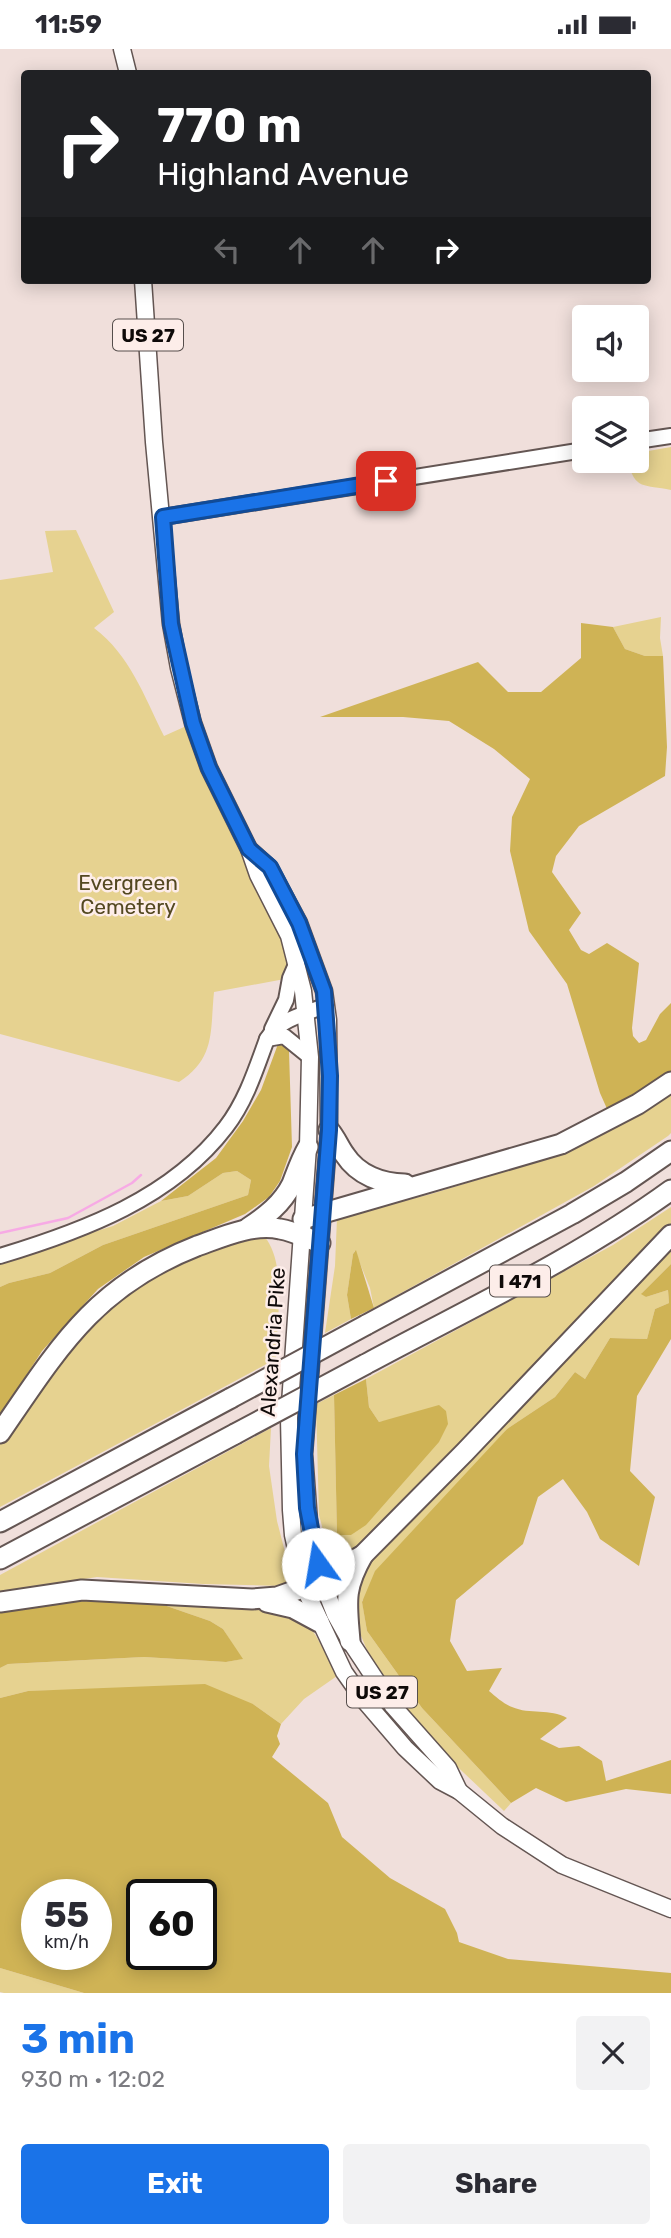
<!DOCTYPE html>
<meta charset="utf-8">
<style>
:root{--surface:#fff;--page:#f2f2f3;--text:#2b2b33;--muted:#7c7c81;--accent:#1a73e8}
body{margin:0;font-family:Rubik,sans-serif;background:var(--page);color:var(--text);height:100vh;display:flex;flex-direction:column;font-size:26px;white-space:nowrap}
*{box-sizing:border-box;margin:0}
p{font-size:23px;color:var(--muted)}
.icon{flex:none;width:38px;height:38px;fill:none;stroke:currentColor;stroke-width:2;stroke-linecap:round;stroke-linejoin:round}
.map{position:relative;height:1944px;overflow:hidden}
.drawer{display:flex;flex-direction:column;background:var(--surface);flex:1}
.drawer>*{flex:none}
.banner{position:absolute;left:21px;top:21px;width:630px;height:214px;border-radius:7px;box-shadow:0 4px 18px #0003;background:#202124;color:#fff;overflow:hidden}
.fabs{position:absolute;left:572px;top:256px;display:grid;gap:14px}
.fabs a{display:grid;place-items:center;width:77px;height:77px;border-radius:7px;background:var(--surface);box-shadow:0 4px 18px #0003;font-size:35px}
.speed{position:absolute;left:21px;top:1830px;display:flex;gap:14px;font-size:35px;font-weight:700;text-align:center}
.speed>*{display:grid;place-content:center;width:91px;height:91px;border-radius:50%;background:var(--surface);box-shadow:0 4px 18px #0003;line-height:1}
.speed small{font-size:18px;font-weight:400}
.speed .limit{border:4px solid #111;border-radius:10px;background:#fff;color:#111}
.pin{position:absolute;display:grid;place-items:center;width:60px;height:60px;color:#fff;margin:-30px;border-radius:14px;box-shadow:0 4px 10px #0006}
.me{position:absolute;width:77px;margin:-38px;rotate:347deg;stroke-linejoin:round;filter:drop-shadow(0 0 5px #0008)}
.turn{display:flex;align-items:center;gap:24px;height:147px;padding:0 21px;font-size:32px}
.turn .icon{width:91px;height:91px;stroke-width:2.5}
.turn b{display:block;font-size:49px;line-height:60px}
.lanes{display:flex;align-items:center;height:66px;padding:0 21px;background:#0003;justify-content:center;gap:35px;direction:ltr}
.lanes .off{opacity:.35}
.round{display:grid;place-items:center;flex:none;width:74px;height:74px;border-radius:7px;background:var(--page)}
.headline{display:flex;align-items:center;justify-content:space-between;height:119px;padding:0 21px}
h1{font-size:42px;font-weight:700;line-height:52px;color:var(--accent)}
.primary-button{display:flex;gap:14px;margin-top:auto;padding:14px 21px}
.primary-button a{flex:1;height:80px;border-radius:7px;background:var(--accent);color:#fff;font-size:28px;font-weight:700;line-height:80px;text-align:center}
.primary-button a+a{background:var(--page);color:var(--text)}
.status{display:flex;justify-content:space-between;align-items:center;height:49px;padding:0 35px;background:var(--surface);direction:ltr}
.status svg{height:19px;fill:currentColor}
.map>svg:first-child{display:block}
</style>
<div class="status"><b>11:59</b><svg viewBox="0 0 49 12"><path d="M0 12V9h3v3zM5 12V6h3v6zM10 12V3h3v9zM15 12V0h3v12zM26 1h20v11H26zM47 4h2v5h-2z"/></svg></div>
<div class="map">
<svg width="671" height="1944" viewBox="0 0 671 1944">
<rect width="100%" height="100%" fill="#f0dfdb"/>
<!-- green -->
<g fill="#e6d290">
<path d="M671 398V441C645 435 634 442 628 411H637V404Z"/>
<path d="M76 481 114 563 94 579C130 606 144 647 164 687L193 674 289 887 290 929 214 943C210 982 216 1009 179 1033L0 985V531L53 523 45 482Z"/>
<path d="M661 568 660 589 663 607H645L625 600 613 578Z"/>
<path d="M671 1041V1084L668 1087 594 1137 374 1259 370 1239 355 1202 353 1205 347 1246 351 1270 325 1284 335 1217 337 1169 431 1145 571 1102 631 1069Z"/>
<path d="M237 1122 251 1131 248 1146 103 1196 50 1224 9 1234 0 1238V1212L113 1177 161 1152 188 1147 223 1124Z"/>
<path d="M671 1158V1181L351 1506 338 1510 329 1503 319 1466 316 1355 334 1346 337 1486H351L405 1368 379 1373 369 1358 366 1330 613 1196Z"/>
<path d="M264 1187C288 1215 276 1275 276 1310L0 1458V1395L75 1289 109 1254 163 1219 236 1193Z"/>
<path d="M671 1199V1215L642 1244 646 1248 668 1241 669 1254 655 1260 647 1290 610 1289 585 1330 575 1323 555 1348 507 1380 362 1552 367 1582 422 1659 511 1754 504 1762 444 1705 403 1658 370 1608 353 1568 356 1531 369 1514Z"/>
<path d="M271 1379 269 1417 277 1472 291 1526 290 1534 283 1537 203 1535 97 1528 0 1543V1526Z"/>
<path d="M158 1554C187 1556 285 1555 303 1571 318 1584 327 1610 337 1627L304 1650 281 1675 253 1655 84 1641 28 1642 0 1649V1619L8 1615 144 1608 226 1613 242 1610 223 1580 210 1572Z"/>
<path d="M0 1919 84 1944H4L0 1943Z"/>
</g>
<!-- forest -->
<g fill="#cfb355" fill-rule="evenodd">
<path d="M581 574 613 578 625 600 645 607H663L667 698 665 727 579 777 556 807 552 823 581 864 569 881 581 901 589 905 607 894 639 914 632 979 633 987 639 994 646 991 660 965 671 954V1024L608 1062 600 1044 567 935 529 882 510 802 512 768 530 730 494 700 449 672 403 668H320L478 613 508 643H541L581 609Z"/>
<path d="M278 995H283L289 1002 292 1098 280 1132 269 1148 245 1165 144 1208 98 1240 42 1302 0 1367V1238L9 1234 50 1224 103 1196 248 1146 251 1131 237 1122 223 1124 188 1147 161 1152 216 1109 243 1072 261 1041Z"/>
<path d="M356 1201 374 1259 351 1270 347 1246 353 1205Z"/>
<path d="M671 1215V1290L637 1347 630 1422 655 1448 639 1517 600 1490 587 1463 563 1430 538 1448 523 1495 456 1551 450 1592 467 1622 502 1619 489 1642C496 1648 504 1655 512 1658 530 1666 550 1659 567 1669L540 1690 559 1699 579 1697 602 1712 606 1732 671 1711V1745L626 1740 566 1753 536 1739 511 1754 422 1659 367 1582 362 1553 375 1522 507 1380 555 1348 575 1323 585 1330 610 1289 647 1290 655 1260 669 1254 668 1241 646 1248 641 1245Z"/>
<path d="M366 1330 369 1358 379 1373 439 1356 446 1362 448 1375 439 1393 366 1476 351 1486H337L334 1346Z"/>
<path d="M86 1551 158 1554 210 1572 223 1580 243 1610 226 1613 144 1608 8 1615 0 1619V1564L17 1559Z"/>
<path d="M205 1635 253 1655 281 1675 277 1687 280 1695 272 1708 328 1754 342 1788 390 1829 445 1860 457 1884 459 1893 508 1910 671 1924V1944H84L0 1919V1649L28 1642ZM37 1846H96V1906H37ZM142 1846H201V1906H142Z"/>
</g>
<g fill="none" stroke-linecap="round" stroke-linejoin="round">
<!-- stream -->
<path stroke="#f7aae5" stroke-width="2.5" d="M0 1184 68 1169 132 1134 141 1126"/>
<!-- secondary casing -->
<g stroke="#645653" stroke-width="18">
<g id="secondary">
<path d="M637 392 671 387"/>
<path d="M163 468 584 401"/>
<path d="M272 980 286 951 290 929 297 913"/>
<path d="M267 990 284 987 310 1008"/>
<path d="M0 1207C83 1182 172 1149 226 1078 246 1052 256 1020 267 990 280 969 305 966 326 956"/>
</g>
</g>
<!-- primary casing -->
<g stroke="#645653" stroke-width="19">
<g id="primary">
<path d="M122 0 128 24"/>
<path d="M143 231 154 393 171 575 179 619 193 674 209 719 249 800 258 826 289 887 303 942 310 1008 308 1098 289 1369 291 1461 293 1486 305 1540 344 1623 363 1650 405 1699 440 1732 459 1742 502 1777 562 1816 671 1860"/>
<path d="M249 800 269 818 299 874 324 942 328 971 329 1081 304 1405 310 1486 322 1532 335 1565 350 1592 393 1657 448 1719 459 1742"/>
</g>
</g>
<!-- highway casing -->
<g stroke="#645653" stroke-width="23">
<g id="highway">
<path d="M329 1081C336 1089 339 1098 345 1106 358 1126 382 1135 405 1135"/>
<path d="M303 1170 561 1095 638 1055 671 1033"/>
<path d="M248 1179C266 1167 282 1155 292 1135 297 1122 301 1110 308 1098"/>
<path d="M366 1276 572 1165 626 1133 671 1102"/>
<path d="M366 1315C468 1260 576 1210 671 1141"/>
<path d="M0 1384C59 1298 95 1237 197 1197 222 1188 253 1174 280 1180 293 1182 307 1189 320 1194"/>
<path d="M0 1473 231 1349"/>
<path d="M0 1510 235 1385"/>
<path d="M299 1512C326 1516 338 1522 363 1506L465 1403 671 1186"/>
<path d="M0 1553 82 1541 252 1550 277 1548 322 1532"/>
<path d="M267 1553 293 1559 319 1573"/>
<path d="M350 1592C347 1554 343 1541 363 1506"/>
</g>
</g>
<!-- secondary -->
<use href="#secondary" stroke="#fff" stroke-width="14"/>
<!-- primary -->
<use href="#primary" stroke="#fff" stroke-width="16"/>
<!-- highway -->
<use href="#highway" stroke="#fff" stroke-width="19"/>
<!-- highway-bridge casing -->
<g stroke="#645653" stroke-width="23" stroke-linecap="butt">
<g id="highway-bridge">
<path d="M231 1349 366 1276"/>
<path d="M235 1385 366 1315"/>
</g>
</g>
<!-- highway-bridge -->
<use href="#highway-bridge" stroke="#fff" stroke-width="19"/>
</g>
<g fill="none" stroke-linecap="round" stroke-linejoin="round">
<!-- route casing -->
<g stroke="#114b97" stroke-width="18">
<path id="route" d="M318 1515 307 1459 304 1405 329 1081 330 1027 324 942 299 874 270 818 249 800 209 719 193 674 171 575 163 468 386 432"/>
</g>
<!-- route -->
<use href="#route" stroke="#1a73e8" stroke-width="12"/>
</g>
<g text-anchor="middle" stroke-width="5" stroke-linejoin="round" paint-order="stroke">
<!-- shield labels -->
<g fill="#fdede9" stroke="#564e4c" stroke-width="2">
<rect x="113" y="270.5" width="70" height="31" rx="5"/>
<rect x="490" y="1216.5" width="60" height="31" rx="5"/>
<rect x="347" y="1627.5" width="70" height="31" rx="5"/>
</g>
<g font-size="19" font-weight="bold" fill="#0f0a09">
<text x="148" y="293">US 27</text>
<text x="520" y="1239">I 471</text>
<text x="382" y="1650">US 27</text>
</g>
<!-- park labels -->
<g font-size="21" fill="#534820" stroke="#fdede9">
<text x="128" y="841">Evergreen<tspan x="128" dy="24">Cemetery</tspan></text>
</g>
<!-- street labels -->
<g font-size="21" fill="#0f0a09" stroke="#fdede9">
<text transform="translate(273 1293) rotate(-86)" y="7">Alexandria Pike</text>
</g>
</g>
</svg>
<div class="fabs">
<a><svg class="icon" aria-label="sound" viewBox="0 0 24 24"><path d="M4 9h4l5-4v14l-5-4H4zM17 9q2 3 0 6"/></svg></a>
<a><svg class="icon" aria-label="layers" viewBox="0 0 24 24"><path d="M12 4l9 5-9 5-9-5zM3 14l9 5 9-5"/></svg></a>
</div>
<div class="speed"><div>55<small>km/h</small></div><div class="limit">60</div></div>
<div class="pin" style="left:386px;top:432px;background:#d93025"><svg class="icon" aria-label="arrive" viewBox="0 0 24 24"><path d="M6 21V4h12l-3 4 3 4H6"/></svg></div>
<svg class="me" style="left:318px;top:1515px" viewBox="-20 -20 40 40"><circle r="19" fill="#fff"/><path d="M0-13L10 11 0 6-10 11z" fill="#1a73e8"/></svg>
<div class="banner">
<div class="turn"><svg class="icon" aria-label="right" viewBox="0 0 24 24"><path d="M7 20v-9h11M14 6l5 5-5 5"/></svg><div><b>770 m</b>Highland Avenue</div></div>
<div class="lanes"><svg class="icon off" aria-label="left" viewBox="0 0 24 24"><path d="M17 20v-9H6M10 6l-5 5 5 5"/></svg><svg class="icon off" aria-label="ahead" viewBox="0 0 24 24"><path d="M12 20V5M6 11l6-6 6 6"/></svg><svg class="icon off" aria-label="ahead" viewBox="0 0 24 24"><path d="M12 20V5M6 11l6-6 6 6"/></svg><svg class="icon" aria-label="right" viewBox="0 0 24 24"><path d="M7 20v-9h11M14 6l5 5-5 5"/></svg></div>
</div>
</div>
<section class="drawer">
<div class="headline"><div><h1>3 min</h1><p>930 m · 12:02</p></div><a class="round"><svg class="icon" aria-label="close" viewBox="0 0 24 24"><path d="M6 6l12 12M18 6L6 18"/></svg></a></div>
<div class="primary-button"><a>Exit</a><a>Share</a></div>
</section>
